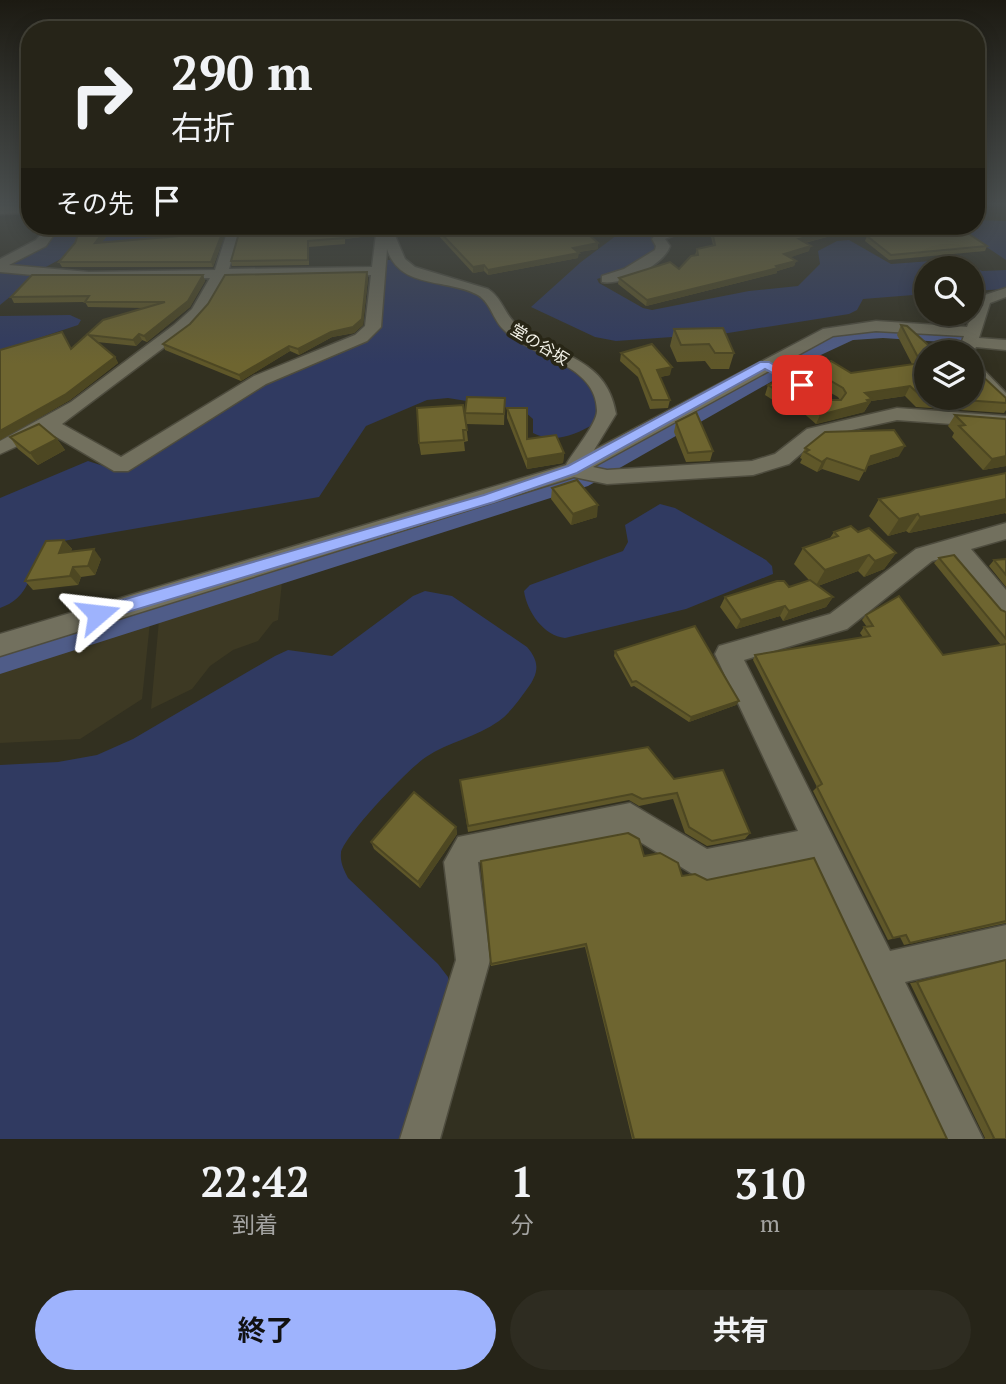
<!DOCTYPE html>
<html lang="ja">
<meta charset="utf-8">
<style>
:root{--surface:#262418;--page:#2e2c21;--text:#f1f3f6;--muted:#a4a4a2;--line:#424137;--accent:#9eb3fd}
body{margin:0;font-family:"PT Serif","Noto Sans JP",serif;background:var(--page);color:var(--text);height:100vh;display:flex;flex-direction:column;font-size:26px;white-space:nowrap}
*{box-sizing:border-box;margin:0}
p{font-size:23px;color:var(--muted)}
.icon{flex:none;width:38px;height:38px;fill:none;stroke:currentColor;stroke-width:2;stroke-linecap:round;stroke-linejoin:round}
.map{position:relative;height:1139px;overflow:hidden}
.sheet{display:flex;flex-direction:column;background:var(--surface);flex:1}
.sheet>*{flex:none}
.hud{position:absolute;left:21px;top:21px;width:964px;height:214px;border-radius:28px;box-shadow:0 4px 18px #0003,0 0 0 2px var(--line);background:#262418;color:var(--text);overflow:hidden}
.controls{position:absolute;left:914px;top:256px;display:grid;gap:14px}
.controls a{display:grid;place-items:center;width:70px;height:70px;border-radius:50%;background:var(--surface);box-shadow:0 4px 18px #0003,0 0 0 2px var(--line);font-size:35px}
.pin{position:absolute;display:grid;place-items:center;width:60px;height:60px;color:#fff;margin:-30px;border-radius:14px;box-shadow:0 4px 10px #0006}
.me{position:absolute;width:77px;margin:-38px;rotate:73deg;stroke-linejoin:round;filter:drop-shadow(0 0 5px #0008)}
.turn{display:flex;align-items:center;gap:24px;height:147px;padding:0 35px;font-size:32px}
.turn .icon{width:91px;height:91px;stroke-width:2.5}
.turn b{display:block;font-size:49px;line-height:60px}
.then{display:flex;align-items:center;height:66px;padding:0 35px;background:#0003;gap:14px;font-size:26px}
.eta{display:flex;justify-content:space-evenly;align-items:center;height:119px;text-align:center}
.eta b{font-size:42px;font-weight:700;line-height:49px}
.action{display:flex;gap:14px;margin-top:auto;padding:14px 35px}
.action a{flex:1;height:80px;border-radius:42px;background:var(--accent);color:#111;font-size:28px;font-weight:700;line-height:80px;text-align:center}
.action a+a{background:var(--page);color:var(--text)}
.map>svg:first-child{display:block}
</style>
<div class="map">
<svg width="1006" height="1139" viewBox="0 0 1006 1139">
<rect width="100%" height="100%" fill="#323020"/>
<!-- built -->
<g fill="#3d3923">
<path d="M282 582 278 620 273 622 258 641 233 650 210 666 192 689 151 709 159 620Z"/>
<path d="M150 622 142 699 80 739 0 743V668Z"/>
</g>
<!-- green -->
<g fill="#303a61">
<path d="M977 220 1006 221V260L964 232 967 226H976Z"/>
<path d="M97 226 186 227 160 232 155 240 77 250 44 268 6 266 47 243 62 230Z"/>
<path d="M629 226H682L660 232 657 251 641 258 631 268 597 279 599 283 643 308 652 310 749 291 798 286 820 264 818 251 837 241 849 240 891 264 959 259 982 271 1006 270V289L971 291V268H926V294L863 299 857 310 849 314 728 333 616 341 595 337 531 307 581 262Z"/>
<path d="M384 260H392L487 298 497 320 587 380 601 405 594 424C575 435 554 444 533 433V419L523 410 448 398 427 400 366 426 319 497 63 541C56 545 45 550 40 557 27 580 28 598 0 608V498L88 461 119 471 254 388 364 340Z"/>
<path d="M0 270 34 274V277L0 305Z"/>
<path d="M70 315 81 320 78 325 0 351V316Z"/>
<path d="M660 504 675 508 766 560 772 566 773 574 686 609 565 638C544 636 527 612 524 591L530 585 623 551 628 542 625 525Z"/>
<path d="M425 591 452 596 527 647C540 662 539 673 527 689 519 700 510 713 499 721 477 737 448 742 426 757 410 767 343 837 341 853 340 863 344 870 348 878L438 964 448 977 451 993 409 1139H0V765L58 762 97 755 133 739 275 656 288 650 332 656 413 596Z"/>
</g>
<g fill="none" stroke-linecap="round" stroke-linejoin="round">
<!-- river -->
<path fill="#4f5c88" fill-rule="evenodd" d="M868 324 958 329 967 331 970 336 967 341 958 343 883 338 853 340 780 374 776 379 588 486 0 674V640L566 472 758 367C770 364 781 355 792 349 817 335 840 327 868 324Z"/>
<!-- street casing -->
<g stroke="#4e4c3e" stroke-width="3">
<g id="street">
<path d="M30 205V213L0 214V206Z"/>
<path d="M48 226H60L46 246 9 265 89 272 215 270 229 226H241L229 269 372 267 377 226H391L405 259 415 267 488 289C502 298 504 313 515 323 551 358 606 353 616 414L594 450 823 329 876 321 967 327 979 297 1006 288V297L990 303 979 338 1006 340V350L976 347 971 356V352H958L964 336 876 331 833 336 593 467 607 470 752 461 775 454 807 429 897 408 1006 416V428L897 420 820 437 789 464 753 475 607 484 574 477 0 656V634L566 465C572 453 598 423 597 410 596 363 531 357 504 330 493 320 491 303 478 295 448 278 400 290 387 249L381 327 367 341 266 384 128 471H114L48 432 0 454V441L71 402 174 325 192 309 210 278 89 280 0 272V259L36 240ZM371 275 365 326 355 335 254 376 121 457 62 424 191 327 208 308 225 278Z"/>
<path d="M677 226H696L665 239 670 246C664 265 621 286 602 282V276L624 269 655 250 656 246 652 239 659 230Z"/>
<path d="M910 226H925L929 230 923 234Z"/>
<path d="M971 362 977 363 1006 393V408L1000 407 971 377Z"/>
<path d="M1006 523V539L971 549 1006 590V617L998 614 950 556 932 561 847 629 744 660 890 951 1006 925V959L905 982 983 1139H942L811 859 704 881 627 834 478 862 490 960 440 1139H400L456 960 444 862 458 837 630 803 707 849 798 831 715 654 719 646 830 614 916 549Z"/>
</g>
</g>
<!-- street -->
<use href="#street" fill="#72705e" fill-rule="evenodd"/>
</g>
<!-- wall -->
<g fill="#5f5729">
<path d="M81 226H115L102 242 192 235 198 228V226H228L213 267H62L59 262 75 243Z"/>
<path d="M241 226 368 231 369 236 345 239V244L309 247V265L232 266 231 261Z"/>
<path d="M698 226H818L829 232 827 237 805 243 809 251 790 257 796 261 794 266 777 271V273L646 306 618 284 619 278 679 269 695 255 697 249 713 245 709 228 697 230Z"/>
<path d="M437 229 624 231 592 237 598 249 578 252V258L488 275 484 271 473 273 437 234Z"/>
<path d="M867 236 987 246 985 251 889 260 865 241Z"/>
<path d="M367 272 368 278 363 325 354 333 332 337 299 355 290 351 241 381 165 350 163 344Z"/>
<path d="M203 275 205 281 190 307 147 342 142 340 136 346 97 342 115 357 118 363 70 400 0 440V350L71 349 103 320 145 308 88 307 85 302 14 303 11 297Z"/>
<path d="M901 325 926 352 1006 398V410L1004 413 916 407 905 396 871 401 864 412 816 424 792 403 784 407 765 395 768 385 827 400H840L838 397 801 376 805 366 823 365 851 373 912 364 897 335Z"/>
<path d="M674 329 734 353 729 369H711L705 361 677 362 670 346Z"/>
<path d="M621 353 670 375 660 377 670 400 668 408 650 409 638 377 620 361Z"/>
<path d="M505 398 504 425 466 424 468 441 464 442 465 451 421 455 419 443 466 422 465 413Z"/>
<path d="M507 408 527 439 564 453 563 463 527 469 507 418Z"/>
<path d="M955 415 1006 420V466L983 470 952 437 954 433 948 426Z"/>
<path d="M676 422 713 451 710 461 686 462 674 432Z"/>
<path d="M10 437 57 439 65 450 38 465 18 449Z"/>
<path d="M805 448 899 456 867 466 859 481 822 469 817 472 800 463 802 459 800 458Z"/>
<path d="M1006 473V514L1005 513 909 533 906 531 888 536 869 516 879 499Z"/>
<path d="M552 488 597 517 571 525 551 499Z"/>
<path d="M834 532H858L896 553 884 569 864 577 858 571 818 586 833 597 826 607 783 621 780 616 736 629 720 607 725 597 789 587 809 580 794 564 803 548 830 538Z"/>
<path d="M64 540 72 549 71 551 101 559 95 575 81 577 78 585 33 590 25 581Z"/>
<path d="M939 558 1001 610 1006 612V923L904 945 900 937 888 940 813 791 817 787 753 660 755 655 863 637 860 633 864 627H867L862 620 866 615 943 655 1001 645 934 563Z"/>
<path d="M1006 559V587L989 566 994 560Z"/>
<path d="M615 651 739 701 736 705 689 722 634 686 631 687 614 656Z"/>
<path d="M674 779 750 833 745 839 707 846 685 833 673 799 639 806 629 800 468 832 460 780Z"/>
<path d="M456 827 457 834 420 888 374 849 371 842Z"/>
<path d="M644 856 682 876 947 1139H632L585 947 491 966 481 861Z"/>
<path d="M917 982 1006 1139H984L985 1138 910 983Z"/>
</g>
<!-- shaded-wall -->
<g fill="#4d4722">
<path d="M108 226H115L97 248 95 243Z"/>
<path d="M225 226H228L213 267 211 262Z"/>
<path d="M625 226 624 231 586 238 587 233Z"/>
<path d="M699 226H709V228L697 230Z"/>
<path d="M368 231 369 236 345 239 344 234Z"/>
<path d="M829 232 827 237 798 244 799 239Z"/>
<path d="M598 243V249L573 253V248Z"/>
<path d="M811 246 809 251 783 260 784 254Z"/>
<path d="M579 253 578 258 488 275V270Z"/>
<path d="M796 261 794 266 777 271V273L646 306 647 300Z"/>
<path d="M484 265V271L473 273V267Z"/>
<path d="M367 272 368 278 363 325 354 333 332 337 299 355 298 349Z"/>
<path d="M203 275 205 281 190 307 147 342 144 336Z"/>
<path d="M139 334 142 340 136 346 133 340Z"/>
<path d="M289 346 290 351 241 381 239 375Z"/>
<path d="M115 357 118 363 70 400 0 440V431Z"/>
<path d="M672 367 670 375 655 378 657 370Z"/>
<path d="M910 386 905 396 871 401 864 412 816 424 820 415 865 393Z"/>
<path d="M796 393 792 403 784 407 788 397Z"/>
<path d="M57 439 65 450 38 465 30 453Z"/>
<path d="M905 446 899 456 865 467 871 456Z"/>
<path d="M564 453 563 463 527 469V459Z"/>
<path d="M1006 456V466L983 470 992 459Z"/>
<path d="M827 458 822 469 817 472 822 462Z"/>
<path d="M1006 499V511L1005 513 909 533 920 517Z"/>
<path d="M598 505 597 517 571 525 573 514Z"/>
<path d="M918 514 906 531 888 536 899 519Z"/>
<path d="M64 540 72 549 67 562 59 553Z"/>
<path d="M94 549 101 559 95 575 88 566Z"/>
<path d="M896 553 884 569 864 577 875 561Z"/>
<path d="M869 555 858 571 815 587 825 570Z"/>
<path d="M73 567 81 577 78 585 70 576Z"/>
<path d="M833 597 826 607 783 621 789 611Z"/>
<path d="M785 606 780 616 736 629 741 620Z"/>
<path d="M739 701 736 705 689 722 691 717Z"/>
<path d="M456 827 457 834 420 888 418 882Z"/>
</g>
<!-- building -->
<g fill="#6e6530" stroke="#4d4722" stroke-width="2">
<path d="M81 226H108L95 243 192 235 194 229 198 228V226H225L211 262H59L75 243Z"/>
<path d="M241 226H366L368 231 344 234V238L308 241V260L231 261Z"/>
<path d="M457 226H623L587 233 598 243 573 248 579 253 488 270 484 265 473 267 437 229Z"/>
<path d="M711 226H818L829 232 799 239 811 246 784 254 796 261 776 266 778 268 647 300 619 278 670 262 679 269 691 256 698 255 697 249 715 245Z"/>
<path d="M960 228 987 246 891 255 867 236Z"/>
<path d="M367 272 362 319 353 327 331 332 298 349 289 346 239 375 163 344 190 324 208 304 225 275Z"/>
<path d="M32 275H203L188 301 144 336 139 334 133 340 89 335 115 357 66 394 0 431V350L62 332 71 349 103 320 165 302H85L89 296 11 297Z"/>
<path d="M901 325 907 326 936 352H926V397H971V373H979L1006 398V403L922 397 910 386 865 393 872 399 867 400 869 402 820 415 796 393 788 397 768 385 787 376 827 400H841L846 393 843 388 805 366 816 361 823 365 831 361 851 373 921 363Z"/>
<path d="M723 328 734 353H715L709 344 681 345 674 329Z"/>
<path d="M652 344 672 367 657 370 670 400H652L639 369 621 353Z"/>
<path d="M467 397 505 398 504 414 465 413Z"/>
<path d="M463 405 467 430H463L464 440 419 443 417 408Z"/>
<path d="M507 408H527V439L556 435 564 453 527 459Z"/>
<path d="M696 412 713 451 688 453 676 422Z"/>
<path d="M955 415 1005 419 1006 420V456L992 459 959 426 965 425Z"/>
<path d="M39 424 57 439 30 453 10 437Z"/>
<path d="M894 430 905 446 871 456 865 471 827 458 822 462 805 452 809 450 805 448 825 432Z"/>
<path d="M1006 473V499L920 517 918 514 899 519 879 499Z"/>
<path d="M577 480 598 505 573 514 552 488Z"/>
<path d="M851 526 858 532 869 528 896 553 875 561 869 555 825 570 803 548 838 536 834 532Z"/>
<path d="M64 540 59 553 94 549 88 566 73 567 70 576 25 581 46 541Z"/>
<path d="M954 555 1001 610 1006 612V639L939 558Z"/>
<path d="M1006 559V575L994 560Z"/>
<path d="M810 580 833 597 789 611 785 606 741 620 725 597 777 581H784L789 587Z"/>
<path d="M899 596 943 655 1006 644V921L910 943 906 935 893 938 817 787 822 784 755 655 870 636 864 627 873 626 866 615Z"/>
<path d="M695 626 739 701 691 717 636 681 632 682 615 651Z"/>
<path d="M648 747 674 779 723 770 750 833 712 841 689 827 677 793 642 799 632 794 468 826 460 780Z"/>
<path d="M414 792 456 827 418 882 371 842Z"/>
<path d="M628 833 639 839 644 856 660 853 678 863 682 876 695 874 707 880 814 858 947 1139H634L586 944 491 964 481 861Z"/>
<path d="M1006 960V1139H993L994 1138 917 982Z"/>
</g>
<!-- sky -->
<linearGradient id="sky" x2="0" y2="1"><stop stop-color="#1c1a12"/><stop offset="0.56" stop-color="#494e4e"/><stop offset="1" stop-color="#494e4e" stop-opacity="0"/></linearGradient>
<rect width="1006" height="364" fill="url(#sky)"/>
<!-- route -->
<path fill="#9eb3fd" stroke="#6774a4" stroke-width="2" d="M760 362H769L808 385 798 387 765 369 577 473 494 502 98 621 90 614 98 607 484 495 568 466Z"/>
<g text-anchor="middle" stroke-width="7" stroke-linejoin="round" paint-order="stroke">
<!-- far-street labels -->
<g font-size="16" fill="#f2f1e7" stroke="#282616">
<text transform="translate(540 344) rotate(31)" y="6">堂の谷坂</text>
</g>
</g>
</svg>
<div class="controls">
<a><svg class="icon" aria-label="search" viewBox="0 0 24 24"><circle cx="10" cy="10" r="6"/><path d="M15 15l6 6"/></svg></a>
<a><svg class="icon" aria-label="layers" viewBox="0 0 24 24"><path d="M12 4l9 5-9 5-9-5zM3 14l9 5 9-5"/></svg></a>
</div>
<div class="pin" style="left:802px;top:385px;background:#d93025"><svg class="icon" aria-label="arrive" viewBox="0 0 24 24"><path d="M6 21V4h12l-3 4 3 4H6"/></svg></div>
<svg class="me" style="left:98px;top:614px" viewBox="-20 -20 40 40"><path d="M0-17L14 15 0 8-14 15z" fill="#9eb3fd" stroke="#fff" stroke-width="4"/></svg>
<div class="hud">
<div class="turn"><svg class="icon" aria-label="right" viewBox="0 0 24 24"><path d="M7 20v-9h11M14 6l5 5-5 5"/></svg><div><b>290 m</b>右折</div></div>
<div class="then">その先<svg class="icon" aria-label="arrive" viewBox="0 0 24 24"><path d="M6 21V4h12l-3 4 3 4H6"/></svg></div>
</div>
</div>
<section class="sheet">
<div class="eta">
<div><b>22:42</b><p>到着</p></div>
<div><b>1</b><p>分</p></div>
<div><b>310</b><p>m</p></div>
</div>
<div class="action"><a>終了</a><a>共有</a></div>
</section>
